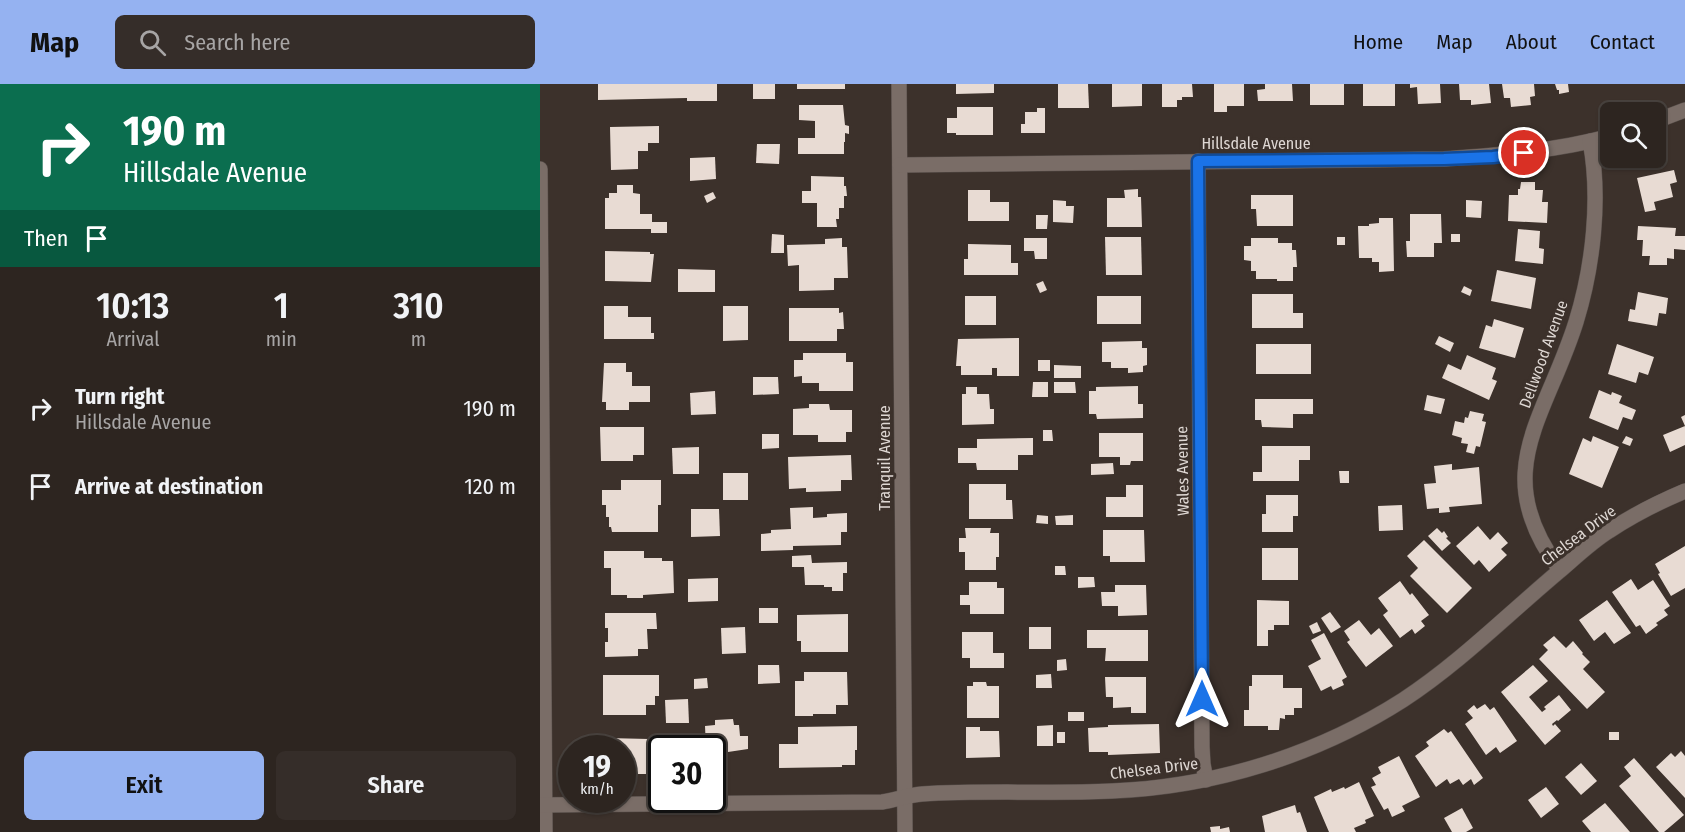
<!DOCTYPE html>
<style>
:root{--surface:#2d2520;--page:#352d29;--text:#f1f3f6;--muted:#a7a5a5;--line:#48423e;--accent:#95b2f1}
body{margin:0;font-family:"Fira Sans Condensed",sans-serif;background:var(--page);color:var(--text);height:100vh;display:flex;flex-direction:column;font-size:22px;white-space:nowrap}
*{box-sizing:border-box;margin:0}
p{font-size:20px;color:var(--muted)}
.icon{flex:none;width:33px;height:33px;fill:none;stroke:currentColor;stroke-width:2;stroke-linecap:round;stroke-linejoin:round}
.map{position:relative;flex:1;overflow:hidden}
.sheet{display:flex;flex-direction:column;background:var(--surface);width:540px}
.sheet>*{flex:none}
.guide{background:#0b6e4f;color:#fff;overflow:hidden}
.fabs{position:absolute;left:1060px;top:18px;display:grid;gap:12px}
.fabs a{display:grid;place-items:center;width:66px;height:66px;border-radius:9px;background:var(--surface);box-shadow:0 2px 4px #0004,0 0 0 2px var(--line);font-size:30px}
.speed{position:absolute;left:18px;top:651px;display:flex;gap:12px;font-size:30px;font-weight:700;text-align:center}
.speed>*{display:grid;place-content:center;width:78px;height:78px;border-radius:50%;background:var(--surface);box-shadow:0 2px 4px #0004,0 0 0 2px var(--line);line-height:1}
.speed small{font-size:15px;font-weight:400}
.speed .limit{border:3px solid #111;border-radius:9px;background:#fff;color:#111}
.pin{position:absolute;display:grid;place-items:center;width:51px;height:51px;color:#fff;margin:-26px;border:3px solid #fff;border-radius:50%;box-shadow:0 2px 6px #0007}
.me{position:absolute;width:66px;margin:-33px;rotate:0deg;stroke-linejoin:round;filter:drop-shadow(0 0 4px #0008)}
.turn{display:flex;align-items:center;gap:21px;height:126px;padding:0 24px;font-size:27px}
.turn .icon{width:78px;height:78px;stroke-width:2.5}
.turn b{display:block;font-size:42px;line-height:51px}
.then{display:flex;align-items:center;height:57px;padding:0 24px;background:#0003;gap:12px;font-size:22px}
.eta{display:flex;justify-content:space-evenly;align-items:center;height:102px;text-align:center}
.eta b{font-size:36px;font-weight:600;line-height:42px}
.action{display:flex;gap:12px;margin-top:auto;padding:12px 24px}
.action a{flex:1;height:69px;border-radius:9px;background:var(--accent);color:#111;font-size:24px;font-weight:600;line-height:69px;text-align:center}
.action a+a{background:var(--page);color:var(--text)}
ul{padding:0;list-style:none}
li{display:flex;align-items:center;gap:18px;height:78px;padding:0 24px}
li div{flex:1}
li b{display:block;font-size:22px}
li em{font-style:normal}
header{display:flex;align-items:center;gap:36px;box-sizing:border-box;height:84px;padding:0 30px;background:var(--accent);color:#111}
header strong{font-size:28px}
nav{display:flex;gap:33px;margin-inline-start:auto;font-size:21px}
.search{width:420px;height:54px;background:var(--page);display:flex;align-items:center;gap:15px;box-sizing:border-box;padding:0 21px;border-radius:9px;color:var(--muted);font-size:22px}
main{display:flex;flex:1;min-height:0}
.map>svg:first-child{display:block}
</style>
<header>
<strong>Map</strong>
<div class="search"><svg class="icon" aria-label="search" viewBox="0 0 24 24"><circle cx="10" cy="10" r="6"/><path d="M15 15l6 6"/></svg>Search here</div>
<nav><a>Home</a><a>Map</a><a>About</a><a>Contact</a></nav>
</header>
<main>
<section class="sheet">
<div class="guide">
<div class="turn"><svg class="icon" aria-label="right" viewBox="0 0 24 24"><path d="M7 20v-9h11M14 6l5 5-5 5"/></svg><div><b>190 m</b>Hillsdale Avenue</div></div>
<div class="then">Then<svg class="icon" aria-label="arrive" viewBox="0 0 24 24"><path d="M6 21V4h12l-3 4 3 4H6"/></svg></div>
</div>
<div class="eta">
<div><b>10:13</b><p>Arrival</p></div>
<div><b>1</b><p>min</p></div>
<div><b>310</b><p>m</p></div>
</div>
<ul>
<li><svg class="icon" aria-label="right" viewBox="0 0 24 24"><path d="M7 20v-9h11M14 6l5 5-5 5"/></svg><div><b>Turn right</b><p>Hillsdale Avenue</p></div><em>190 m</em></li>
<li><svg class="icon" aria-label="arrive" viewBox="0 0 24 24"><path d="M6 21V4h12l-3 4 3 4H6"/></svg><div><b>Arrive at destination</b></div><em>120 m</em></li>
</ul>
<div class="action"><a>Exit</a><a>Share</a></div>
</section>
<div class="map">
<svg width="1145" height="748" viewBox="0 0 1145 748">
<rect width="100%" height="100%" fill="#3c312b"/>
<!-- building -->
<g fill="#e8dbd3">
<path d="M58 0H177V17H147V14L58 16Z"/>
<rect x="213" y="0" width="22" height="15"/>
<rect x="257" y="0" width="48" height="5"/>
<path d="M416 0H454V9L416 10Z"/>
<path d="M518 0H548L549 24H518Z"/>
<path d="M572 0H602V22L572 23Z"/>
<path d="M622 0H652L653 13H642V16H637V23H622Z"/>
<path d="M674 0H704V22H687V28H674Z"/>
<path d="M725 0H752L753 17H718L717 6 725 5Z"/>
<rect x="770" y="0" width="34" height="21"/>
<rect x="823" y="0" width="32" height="22"/>
<path d="M870 0H900L901 19 878 20 877 3 870 4Z"/>
<path d="M919 0H949L951 19 931 21V16H920Z"/>
<path d="M962 0H994L995 12 990 13 991 21 971 23 970 14H964Z"/>
<path d="M1015 0H1028L1029 8 1019 10V6H1017Z"/>
<path d="M259 21H303L305 41 309 42V50L305 49V58H304V70H258V54H275V37L259 36Z"/>
<path d="M417 23H453V51H416V49H407V34H417Z"/>
<path d="M497 24H505V49H481V40H485V28H497Z"/>
<path d="M119 42V59H108V67H98V85L71 86 70 43Z"/>
<path d="M217 60H240L239 80 216 79Z"/>
<path d="M175 73 176 95 150 97V74Z"/>
<path d="M1134 86 1137 98 1130 100 1133 113 1114 118 1116 126 1105 128 1097 94Z"/>
<path d="M271 92 304 93V102H306L307 112H304V124H299V135H296L297 143H277V119H262V107H271Z"/>
<path d="M981 98H995V106H1003L1002 118H1008L1007 139 968 137 969 111H978V105H980Z"/>
<path d="M77 101H93V109L100 110V130H112V138H127V149H111V145H65V114H69V109H77Z"/>
<path d="M598 105V113H601L602 143H567V114H585L584 106Z"/>
<path d="M428 106H450V118H469V137H428Z"/>
<path d="M173 108 176 114 167 119 164 112Z"/>
<path d="M711 111H753V142H717L716 125H711Z"/>
<path d="M513 116 526 117V122H534L533 139 513 138Z"/>
<path d="M926 116 942 117 941 134 926 133Z"/>
<path d="M870 130H901L902 159H894V173H867L866 157H870Z"/>
<path d="M496 131H508L507 145H496Z"/>
<path d="M839 134H853L854 187 839 188V178H832V174H819L818 142H829V140L839 139Z"/>
<path d="M1098 142 1136 144 1135 152H1145V166L1134 165V175L1127 174V181H1109L1110 172H1102L1103 156H1097Z"/>
<path d="M978 145 1000 147 999 164 1004 165 1003 180 975 177Z"/>
<path d="M232 150 244 151V169H231Z"/>
<rect x="911" y="150" width="9" height="8"/>
<path d="M565 153H601L602 191H566Z"/>
<rect x="797" y="153" width="8" height="8"/>
<path d="M302 154V163H307L308 194H294V206L259 207V181L248 182 247 161 285 160V155Z"/>
<path d="M484 154H507V175H495L494 167H484Z"/>
<path d="M711 154H738V159H752V166H756L757 183H753V197H737V195H716V187H711V177L704 176V162H711Z"/>
<path d="M428 160 471 161V179H478V191H424V175H428Z"/>
<path d="M65 167 110 168V170H114L111 198 65 197Z"/>
<path d="M138 185 175 186V208H138Z"/>
<path d="M957 186 996 194 991 225 951 217Z"/>
<path d="M503 197 507 206 500 209 496 200Z"/>
<path d="M924 202 932 206 930 212 921 208Z"/>
<path d="M1098 208 1128 214 1126 230 1119 229 1117 242 1088 237 1090 225 1095 226Z"/>
<path d="M712 210H753V229H763V244H712Z"/>
<rect x="425" y="212" width="31" height="29"/>
<rect x="557" y="212" width="44" height="28"/>
<path d="M64 222H88V233H111V249H114V255H64Z"/>
<path d="M183 222H208V256L183 257Z"/>
<path d="M249 224H299V229L303 228 304 245H297V257H249Z"/>
<path d="M954 235 984 244 975 274 939 264 946 241 952 243Z"/>
<path d="M899 252 914 259 910 268 895 260Z"/>
<path d="M479 254V292H457V284H452V291H421V282H416L418 255Z"/>
<path d="M602 257V264H607V281L603 282V288L588 289V284H571V278H562V258Z"/>
<rect x="716" y="260" width="55" height="30"/>
<path d="M1077 260 1114 273 1108 291 1099 288 1096 299 1068 290Z"/>
<path d="M263 269H306V278H313V307H279V299H262V292L254 293V276H263Z"/>
<path d="M927 271 956 284 952 295 957 297 949 316 902 294 908 280 921 286Z"/>
<rect x="498" y="276" width="12" height="11"/>
<path d="M64 279H86V288H92V302H110V318H89V326H66V318H62Z"/>
<path d="M514 281 541 282V294H514Z"/>
<path d="M213 293H238L239 310 213 311Z"/>
<path d="M493 298H508V313H492Z"/>
<path d="M514 298H535L536 309H514Z"/>
<path d="M598 302V320H603V334L557 335 556 330H549V307H556V303Z"/>
<path d="M426 303H437V310H449L450 325H454V340L422 341V310H426Z"/>
<path d="M1059 306 1071 311 1072 308 1082 312 1079 319 1096 326 1092 336 1083 333 1078 346 1049 334Z"/>
<path d="M175 307 176 330 151 331 150 309Z"/>
<path d="M887 311 905 315 901 330 884 326Z"/>
<path d="M715 315H773V330H753V344L722 343 721 336H715Z"/>
<path d="M269 320H289L290 326H312V348H306V358H278V351H253V325L269 324Z"/>
<path d="M930 327 944 330 942 337 946 338 940 363 936 362 934 370 926 368 928 360 921 359 922 354 912 351 915 337 924 339 925 333 928 334Z"/>
<path d="M1145 331V361L1130 368 1123 351 1145 342 1141 333Z"/>
<path d="M60 343H104V371H93V377H61Z"/>
<path d="M503 346H512L513 357H503Z"/>
<path d="M559 349H603V377H591L590 381H580V373H559Z"/>
<path d="M222 350H239V364L222 365Z"/>
<path d="M1053 352 1079 363 1062 404 1029 390 1043 354 1051 358Z"/>
<path d="M1086 352 1093 355 1090 362 1082 359Z"/>
<path d="M493 354V371H478V386H437L436 379H418V364H437V355Z"/>
<path d="M722 362H770V376H759V397H713V388H722Z"/>
<path d="M159 363V390H133L132 364Z"/>
<path d="M311 371 312 396H301V407L266 408V404L249 405 248 373Z"/>
<path d="M573 379 574 390 551 391V380Z"/>
<path d="M912 380V386L939 383 942 420 909 423 910 428 899 429V424L887 425 884 400 896 399 894 382Z"/>
<path d="M799 387H809V399H800Z"/>
<rect x="183" y="389" width="25" height="27"/>
<path d="M81 396H121V421H118V448H72L71 443H69V433H66V421H62V406H81Z"/>
<path d="M429 400H466V416H472L473 435H429Z"/>
<path d="M586 401H603V433H566V413H586Z"/>
<path d="M726 411H758V432H753V448H722V430H726Z"/>
<path d="M862 421 863 446 839 447 838 422Z"/>
<path d="M273 423V434L287 433V430L307 429V448H301V461L253 462V466L221 467V450L231 449V446L251 445 250 424Z"/>
<path d="M151 425H179L180 452 151 453Z"/>
<path d="M497 431 508 432V440L496 439Z"/>
<path d="M533 431V441H516L515 432Z"/>
<path d="M938 442 950 456 958 448 968 459 961 465 967 471 949 488 939 476 934 481 916 462Z"/>
<path d="M425 444H451L450 449H459V473H456V486H425V468H419V454H426Z"/>
<path d="M897 444 902 449 904 447 908 453 906 454 911 459 902 467 888 452Z"/>
<path d="M563 446H604L605 478H570V472H563Z"/>
<path d="M884 456 932 504 907 529 870 492 878 484 867 472Z"/>
<path d="M1145 462V504L1131 512 1118 490 1120 489 1115 480Z"/>
<rect x="722" y="464" width="36" height="32"/>
<path d="M64 467H104V474H122V477H133L134 509 103 511V514H87V511H71V484H64Z"/>
<path d="M271 471 272 479 307 478V489H303V507H292V503H284V501H265L264 483H252V472Z"/>
<path d="M515 482H525L526 491H515Z"/>
<path d="M538 493H554L555 503 538 504Z"/>
<path d="M178 494V517L148 518V495Z"/>
<path d="M1091 495 1098 506 1113 496 1130 522 1124 526 1128 531 1116 539 1118 541 1106 550 1100 541 1096 543 1072 508Z"/>
<path d="M860 497 870 511 872 509 889 531 881 537 885 542 875 550 872 545 860 554 843 531 848 527 838 514Z"/>
<path d="M429 498H457V504H464V530H430V521H420V511H429Z"/>
<path d="M575 501H606L607 531 578 532V522H562L561 508H575Z"/>
<path d="M717 516 749 517V541H734V546H728V562H717Z"/>
<path d="M1067 516 1091 549 1074 560 1065 548 1054 557 1039 536Z"/>
<rect x="219" y="524" width="19" height="15"/>
<path d="M790 528 801 543 791 549 781 534Z"/>
<path d="M65 529H116L117 545H107L108 565H98V572L65 573V558H68V544H65Z"/>
<path d="M308 530V568H261V557H257V531Z"/>
<path d="M819 536 831 551 839 544 853 562 826 583 807 558 810 556 804 547Z"/>
<path d="M777 538 781 547 773 550 769 542Z"/>
<path d="M205 543 206 569 182 570 181 544Z"/>
<rect x="489" y="543" width="22" height="22"/>
<path d="M547 546H608V577H565L566 564H547Z"/>
<path d="M422 548H453V569H464V584H430V574H422Z"/>
<path d="M784 549 807 593 802 596 804 601 793 606 791 602 781 607 768 582 781 575 771 556Z"/>
<path d="M1014 552 1026 564 1033 557 1043 569 1042 570 1050 578 1043 585 1065 608 1047 625 999 575 1008 566 1003 561Z"/>
<path d="M526 575 527 586 517 587V576Z"/>
<path d="M218 581H239L240 599 218 600Z"/>
<path d="M993 581 1008 597 989 613 1002 628 1006 625 1004 623 1019 611 1031 626 1018 637 1017 636 1012 640 1013 642 1015 640 1021 647 1005 661 961 608Z"/>
<path d="M264 588H307L308 621H296V630H273V632H255V597H264Z"/>
<path d="M511 590 512 604H496V591Z"/>
<path d="M63 591H119V612H115V621H106V631H63Z"/>
<path d="M712 591H743V604H762V624H754V631H745V635L740 634 739 646H728V642H704V626H709V602H712Z"/>
<path d="M565 593H606V629H591V623L573 624V613H566Z"/>
<path d="M167 594 168 604 154 605V595Z"/>
<path d="M433 598H446L447 602H459V634H427V602H433Z"/>
<path d="M148 615 149 639H126L125 616Z"/>
<path d="M945 620 950 626 954 623 977 657 960 669 956 663 946 671 925 640 933 634 927 627 934 621 937 625Z"/>
<rect x="528" y="628" width="16" height="9"/>
<path d="M193 635 194 641H199L200 652H208V665L188 668V665L172 666V664H166L165 642 175 641V636Z"/>
<path d="M619 640 620 669 568 671V668H549L548 644 568 643V641Z"/>
<path d="M513 641V662H497V642Z"/>
<path d="M317 642V666H315V681H302V683L239 684V660H258V643Z"/>
<path d="M426 643H440V647H459L460 673 426 674Z"/>
<path d="M904 645 908 649 911 647 943 694 934 701 931 695 923 701 919 695 910 700 907 695 896 703 875 672 889 662 886 658Z"/>
<rect x="517" y="648" width="8" height="11"/>
<rect x="1069" y="648" width="10" height="8"/>
<rect x="131" y="653" width="13" height="11"/>
<path d="M67 654 109 655V690H82V664H67Z"/>
<path d="M1141 667 1145 672V714L1116 683 1131 669 1135 673Z"/>
<path d="M859 672 880 713 862 722 865 727 852 733 848 724 844 726 831 703 836 701 832 694 841 689 838 683Z"/>
<path d="M1094 674 1144 731 1124 748H1119L1079 702 1091 692 1084 683Z"/>
<path d="M1041 679 1057 697 1041 711 1025 693Z"/>
<path d="M819 698 834 732 825 736 826 739 814 744 816 748H789L774 713 791 705 792 708 804 703 805 705Z"/>
<path d="M1006 703 1019 720 1001 734 988 716Z"/>
<path d="M1065 719 1090 748H1051L1042 737Z"/>
<path d="M755 721 757 729 760 728 767 748H725L722 732Z"/>
<path d="M922 724 933 744 926 748H912L904 734Z"/>
<path d="M680 742V745L689 743 690 748H671L670 743Z"/>
</g>
<g fill="none" stroke-linecap="round" stroke-linejoin="round">
<!-- street casing -->
<g stroke="#574e4a" stroke-width="16">
<g id="street">
<path d="M359 0 365 748"/>
<path d="M1116 37 1145 26"/>
<path d="M658 77 662 663 663 680 666 696"/>
<path d="M360 81 904 75C961 71 1016 67 1071 52"/>
<path d="M0 85 5 748"/>
<path d="M1020 486C947 389 1006 334 1036 238 1053 183 1061 114 1050 57"/>
<path d="M0 721 342 718C356 716 368 711 382 710 445 706 509 710 572 707 674 703 777 671 863 616 921 578 970 528 1023 484 1038 471 1053 457 1069 447 1093 431 1119 418 1145 407"/>
</g>
</g>
<!-- street -->
<use href="#street" stroke="#7a6d67" stroke-width="15"/>
</g>
<g fill="none" stroke-linecap="round" stroke-linejoin="round">
<!-- route casing -->
<g stroke="#114b97" stroke-width="15">
<path id="route" d="M662 615 658 77 904 75 953 73 984 69"/>
</g>
<!-- route -->
<use href="#route" stroke="#1a73e8" stroke-width="10"/>
</g>
<g text-anchor="middle" stroke-width="6" stroke-linejoin="round" paint-order="stroke">
<!-- street labels -->
<g font-size="16" fill="#dfd8d4" stroke="#3c312b">
<text x="716" y="65">Hillsdale Avenue</text>
<text transform="translate(1003 270) rotate(-70)" y="6">Dellwood Avenue</text>
<text transform="translate(344 374) rotate(-90)" y="6">Tranquil Avenue</text>
<text transform="translate(642 387) rotate(-91)" y="6">Wales Avenue</text>
<text transform="translate(1038 451) rotate(-37)" y="6">Chelsea Drive</text>
<text transform="translate(614 684) rotate(-7)" y="6">Chelsea Drive</text>
</g>
</g>
</svg>
<div class="fabs">
<a><svg class="icon" aria-label="search" viewBox="0 0 24 24"><circle cx="10" cy="10" r="6"/><path d="M15 15l6 6"/></svg></a>
</div>
<div class="speed"><div>19<small>km/h</small></div><div class="limit">30</div></div>
<div class="pin" style="left:984px;top:69px;background:#d93025"><svg class="icon" aria-label="arrive" viewBox="0 0 24 24"><path d="M6 21V4h12l-3 4 3 4H6"/></svg></div>
<svg class="me" style="left:662px;top:615px" viewBox="-20 -20 40 40"><path d="M0-17L14 15 0 8-14 15z" fill="#1a73e8" stroke="#fff" stroke-width="4"/></svg>
</div>
</main>
